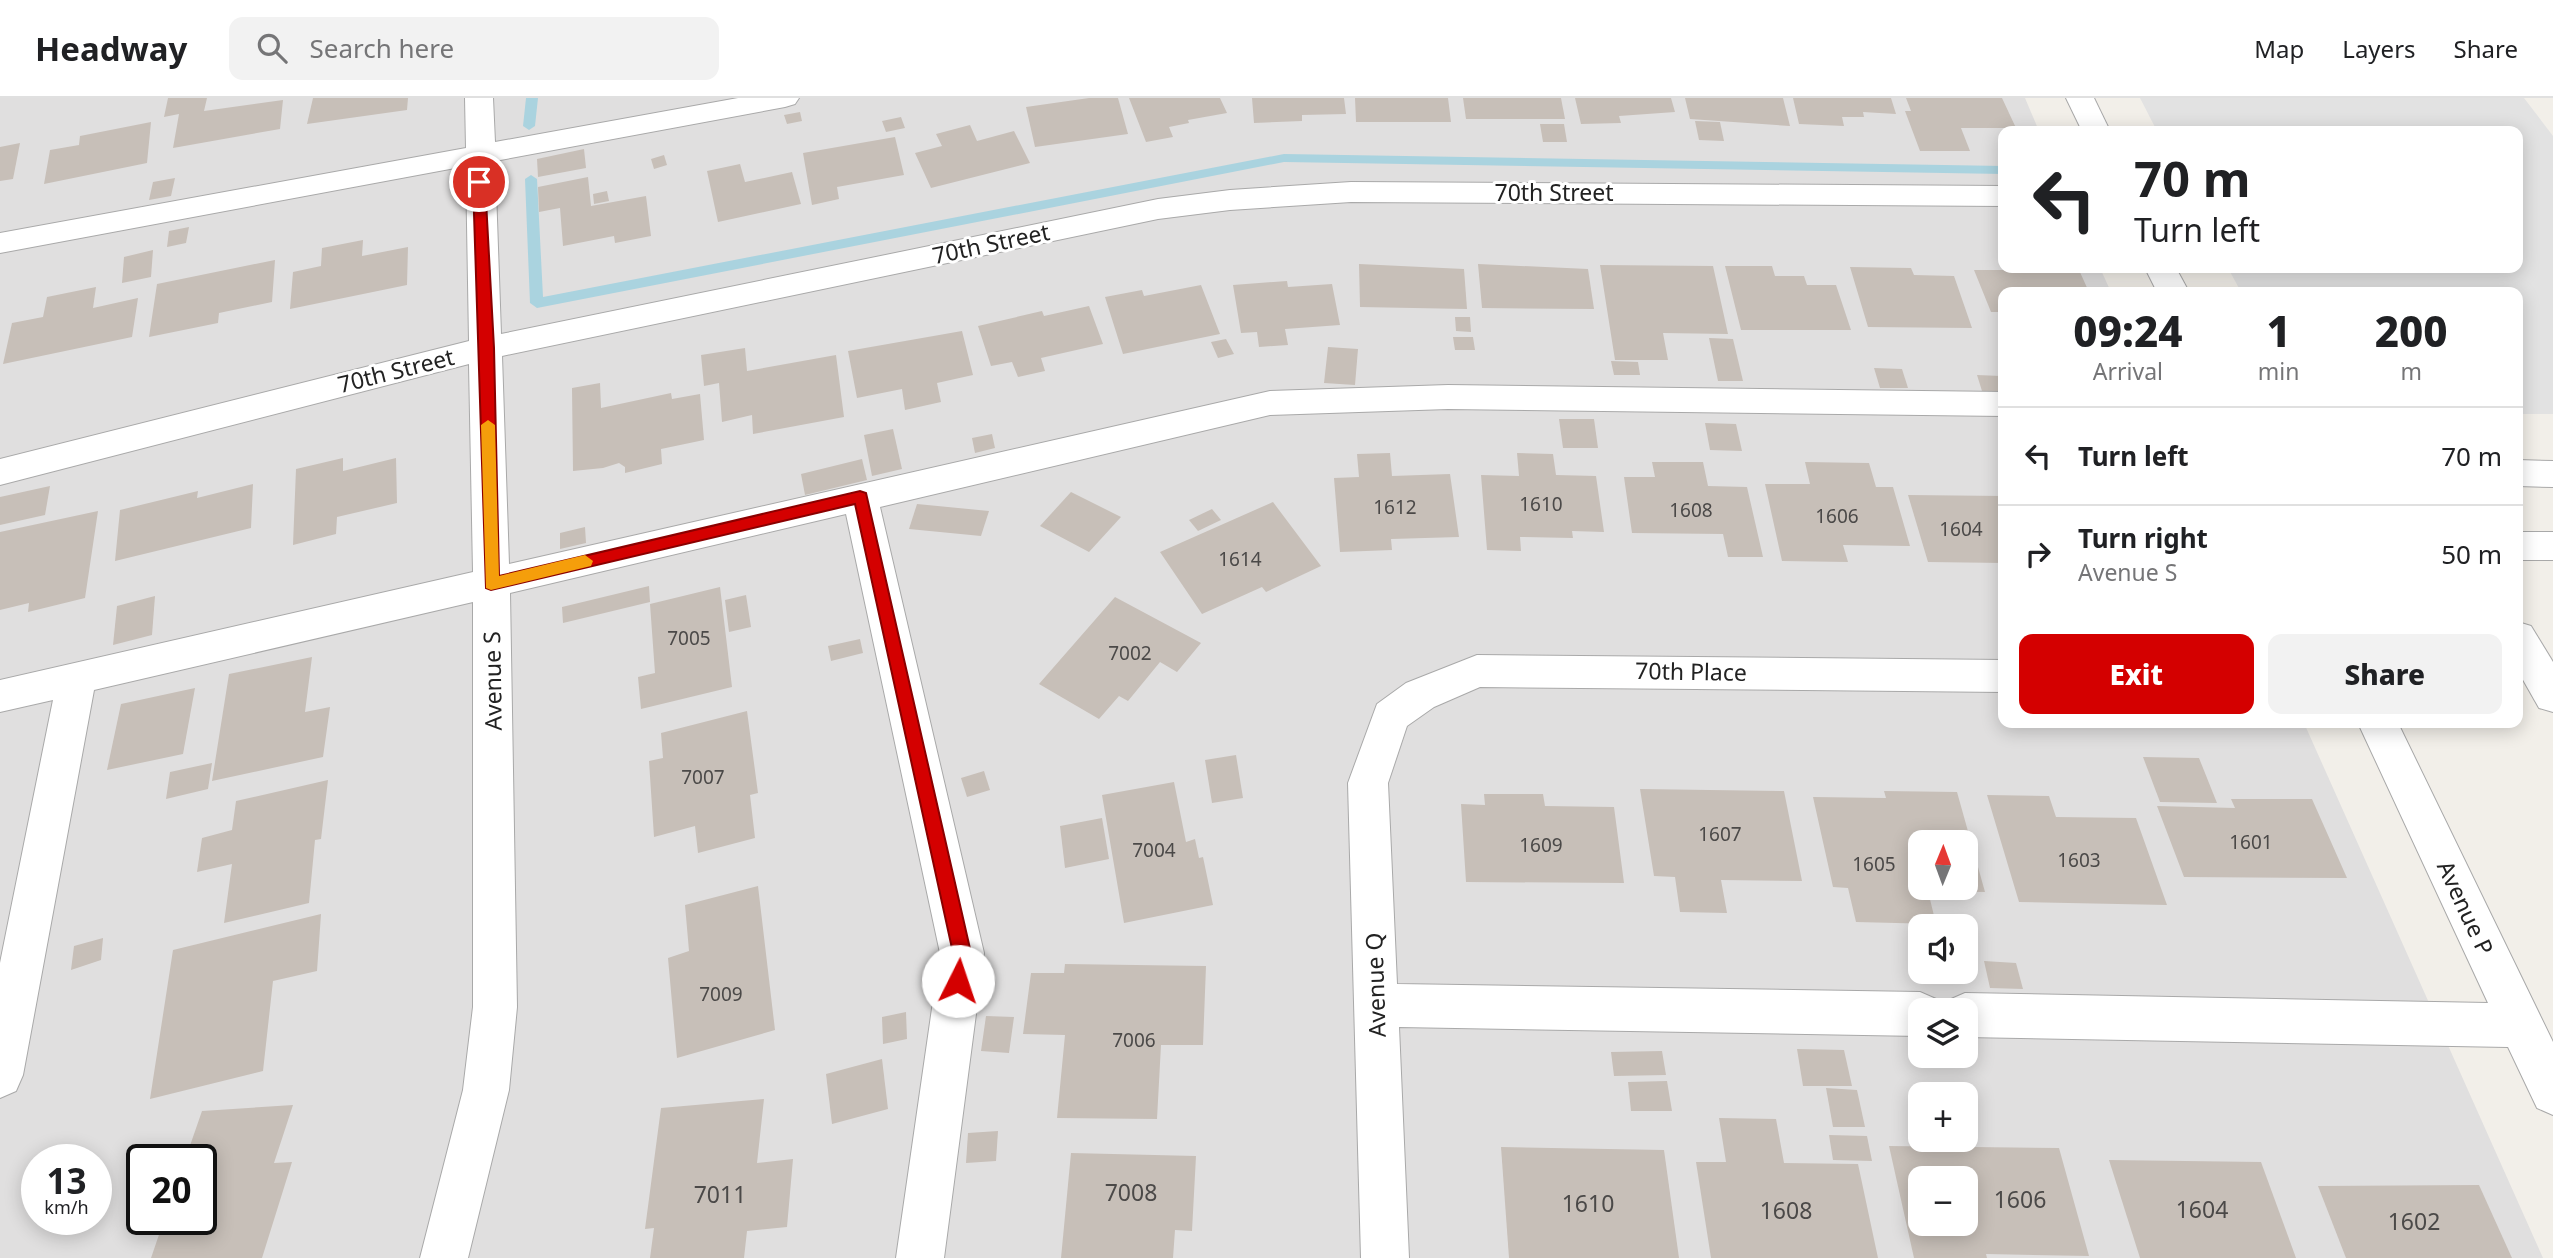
<!DOCTYPE html>
<meta charset="utf-8">
<style>
:root{--surface:#fff;--page:#f2f2f2;--text:#202124;--muted:#757577;--line:#e0e0e0;--accent:#d40000}
body{margin:0;font-family:"Noto Sans",sans-serif;background:var(--page);color:var(--text);height:100vh;display:flex;flex-direction:column;font-size:26px;white-space:nowrap}
*{box-sizing:border-box;margin:0}
p{font-size:23px;color:var(--muted)}
.icon{flex:none;width:38px;height:38px;fill:none;stroke:currentColor;stroke-width:2;stroke-linecap:round;stroke-linejoin:round}
.map{position:relative;flex:1;overflow:hidden}
.sheet{position:absolute;left:1998px;top:189px;width:525px;height:441px;display:flex;flex-direction:column;background:var(--surface);border-radius:14px;box-shadow:0 4px 18px #0003}
.sheet>*{flex:none}
.guide{position:absolute;left:1998px;top:28px;width:525px;height:147px;border-radius:14px;box-shadow:0 4px 18px #0003;background:#fff;color:var(--text);overflow:hidden}
.needle{width:46px;rotate:1deg}
.tools{position:absolute;left:1908px;top:732px;display:grid;gap:14px}
.tools a{display:grid;place-items:center;width:70px;height:70px;border-radius:14px;background:var(--surface);box-shadow:0 4px 18px #0003;font-size:35px}
.speed{position:absolute;left:21px;top:1046px;display:flex;gap:14px;font-size:35px;font-weight:700;text-align:center}
.speed>*{display:grid;place-content:center;width:91px;height:91px;border-radius:50%;background:var(--surface);box-shadow:0 4px 18px #0003;line-height:1}
.speed small{font-size:18px;font-weight:400}
.speed .limit{border:4px solid #111;border-radius:10px;background:#fff;color:#111}
.pin{position:absolute;display:grid;place-items:center;width:60px;height:60px;color:#fff;margin:-30px;border:4px solid #fff;border-radius:50%;box-shadow:0 2px 7px #0007}
.me{position:absolute;width:77px;margin:-38px;rotate:4deg;stroke-linejoin:round;filter:drop-shadow(0 0 5px #0008)}
.turn{display:flex;align-items:center;gap:24px;height:147px;padding:0 21px;font-size:32px}
.turn .icon{width:91px;height:91px;stroke-width:2.5}
.turn b{display:block;font-size:49px;line-height:60px}
.eta{display:flex;justify-content:space-evenly;align-items:center;height:119px;text-align:center}
.eta b{font-size:42px;font-weight:800;line-height:49px}
.action{display:flex;gap:14px;margin-top:auto;padding:14px 21px}
.action a{flex:1;height:80px;border-radius:14px;background:var(--accent);color:#fff;font-size:28px;font-weight:800;line-height:80px;text-align:center}
.action a+a{background:var(--page);color:var(--text)}
ul{padding:0;list-style:none}
li{display:flex;align-items:center;gap:21px;height:98px;padding:0 21px;border-top:2px solid var(--line)}
li div{flex:1}
li b{display:block;font-size:26px}
li em{font-style:normal}
header{display:flex;align-items:center;gap:42px;box-sizing:border-box;height:98px;padding:0 35px;background:var(--surface);border-bottom:2px solid var(--line)}
header strong{font-size:33px}
nav{display:flex;gap:38px;margin-inline-start:auto;font-size:24px}
.search{width:490px;height:63px;background:var(--page);display:flex;align-items:center;gap:18px;box-sizing:border-box;padding:0 24px;border-radius:14px;color:var(--muted);font-size:26px}
.map>svg:first-child{display:block}
</style>
<header>
<strong>Headway</strong>
<div class="search"><svg class="icon" aria-label="search" viewBox="0 0 24 24"><circle cx="10" cy="10" r="6"/><path d="M15 15l6 6"/></svg>Search here</div>
<nav><a>Map</a><a>Layers</a><a>Share</a></nav>
</header>
<div class="map">
<svg width="2553" height="1160" viewBox="0 0 2553 1160">
<rect width="100%" height="100%" fill="#f2efe9"/>
<!-- residential -->
<path fill="#e0dfdf" fill-rule="evenodd" d="M0 0H2025L2039 33H2004V170H2100L2111 194H2004V625H2304L2543 1160H0ZM1920 744H1965V789H1920ZM1920 828H1965V873H1920ZM1920 912H1965V957H1920ZM1920 996H1965V1041H1920ZM37 1062H96V1122H37ZM142 1062H201V1122H142ZM1920 1080H1965V1125H1920Z"/>
<!-- parking -->
<path fill="#e2e2e2" d="M2140 0H2524L2553 38V316H2518V194H2241L2228 170H2518V33H2157Z"/>
<g fill="none" stroke-linecap="round" stroke-linejoin="round">
<!-- stream -->
<g fill="#aad3df" fill-rule="evenodd">
<path d="M526 0H538L535 28 529 32 523 28Z"/>
<path d="M1284 56 2004 68V76L1284 64 537 210 530 205 525 81 531 77 537 81 543 199Z"/>
</g>
</g>
<!-- building -->
<g fill="#c7bfb8" fill-rule="evenodd">
<path d="M168 0H207L204 13 283 2 280 31 173 50 179 16 164 19Z"/>
<path d="M313 0H408L407 12 307 26Z"/>
<path d="M1089 0H1118L1128 36 1035 49 1026 9Z"/>
<path d="M1129 0H1220L1227 15 1188 22 1189 25 1169 29 1173 39 1146 44Z"/>
<path d="M1252 0H1344L1346 16 1302 17V23L1254 25Z"/>
<path d="M1355 0H1448L1451 24H1356Z"/>
<path d="M1463 0H1561L1565 21H1466Z"/>
<path d="M1575 0H1671L1675 14 1619 18 1621 25 1581 26Z"/>
<path d="M1685 0H1783L1790 28 1690 21Z"/>
<path d="M1793 0H1891L1896 16 1863 14 1864 19H1842L1844 28 1799 26Z"/>
<path d="M1906 0H2002L2016 30H1961L1970 53H1920L1905 13H1911Z"/>
<path d="M800 14 802 23 787 26 784 17Z"/>
<path d="M901 19 905 30 886 34 882 23Z"/>
<path d="M1695 23 1720 24 1724 43 1699 42Z"/>
<path d="M151 24 147 65 44 86 50 52 79 47 80 38Z"/>
<path d="M1540 26H1564L1567 44H1543Z"/>
<path d="M970 27 977 43 1014 33 1030 65 931 90 915 55 942 48 936 36Z"/>
<path d="M895 39 904 77 837 89 839 101 812 107 803 55Z"/>
<path d="M20 45 13 81 0 83V49Z"/>
<path d="M584 51 586 70 538 79 537 61Z"/>
<path d="M664 57 667 67 654 71 651 61Z"/>
<path d="M740 66 745 84 792 74 801 106 718 124 707 73Z"/>
<path d="M588 79 591 108 646 98 651 138 615 145 614 138 563 148 560 110 539 114 538 89Z"/>
<path d="M175 80 171 98 149 102 153 84Z"/>
<path d="M607 93 609 103 594 106 593 96Z"/>
<path d="M189 129 186 145 167 149 169 133Z"/>
<path d="M363 142 362 158 408 149 407 187 290 211 293 174 321 168 322 150Z"/>
<path d="M153 152 151 179 122 185 124 159Z"/>
<path d="M275 162 272 204 219 215 218 225 149 239 157 186Z"/>
<path d="M1359 166 1464 171 1467 211 1360 209Z"/>
<path d="M1478 166 1588 171 1594 211 1482 210Z"/>
<path d="M1600 167 1713 168 1728 236 1663 235 1668 262H1615Z"/>
<path d="M1725 168H1772L1775 178H1804L1807 187H1836L1851 232H1741Z"/>
<path d="M1850 169 1911 170 1914 177 1954 178 1972 230 1868 229Z"/>
<path d="M1974 172H2079L2089 194H2004V214H1991Z"/>
<path d="M1287 183 1288 189 1332 186 1340 227 1285 231 1288 247 1259 249 1257 234 1241 235 1233 187Z"/>
<path d="M1201 187 1220 236 1123 256 1105 199 1142 192 1144 198Z"/>
<path d="M96 189 93 210 138 200 132 239 3 266 12 225 43 219 47 199Z"/>
<path d="M1089 208 1103 246 1041 260 1045 273 1018 279 1012 264 991 268 978 228 1042 213 1044 218Z"/>
<path d="M1455 219H1470L1471 234 1456 233Z"/>
<path d="M962 233 973 277 937 285 941 304 905 312 902 291 857 300 848 253Z"/>
<path d="M1453 239H1473L1475 252H1455Z"/>
<path d="M1709 240 1733 241 1743 283H1718Z"/>
<path d="M1226 241 1234 256 1218 260 1211 244Z"/>
<path d="M1328 249 1358 251 1355 287 1324 285Z"/>
<path d="M745 250 747 273 836 257 844 319 753 336 752 317 722 324 719 285 704 288 701 257Z"/>
<path d="M1611 263 1638 264 1640 277H1614Z"/>
<path d="M1874 270 1902 271 1908 290H1880Z"/>
<path d="M1977 277 2001 278 2004 293H1982Z"/>
<path d="M600 285 601 310 671 295 672 301 700 296 704 342 661 351 662 366 625 375V369L619 365 603 370 573 373 572 290Z"/>
<path d="M1559 321H1594L1598 350H1563Z"/>
<path d="M1705 325 1736 326 1742 353 1710 352Z"/>
<path d="M893 331 902 371 872 378 864 337Z"/>
<path d="M992 336 995 350 975 355 972 340Z"/>
<path d="M1390 355 1392 378 1450 376 1459 439 1391 441 1392 452 1340 454 1334 380 1359 379 1357 356Z"/>
<path d="M1517 355 1553 356 1556 377 1596 378 1604 434 1572 433 1573 440 1520 439 1521 453 1487 452 1481 377 1519 378Z"/>
<path d="M343 360V373L396 360 397 405 337 419 336 436 293 447 296 371Z"/>
<path d="M862 361 867 382 805 397 801 376Z"/>
<path d="M1652 364H1703L1708 388 1747 389 1763 459H1728L1723 436 1632 435 1624 379H1655Z"/>
<path d="M1805 364 1869 365 1876 389H1893L1910 448 1843 447 1848 464 1782 463 1765 386H1810Z"/>
<path d="M253 386 251 430 115 463 120 412 198 393 197 400Z"/>
<path d="M50 388 45 417 0 427V399Z"/>
<path d="M1071 394 1121 419 1089 454 1040 428Z"/>
<path d="M1908 397 2004 398V465L1928 464Z"/>
<path d="M1273 404 1321 468 1266 494 1262 489 1202 516 1160 454Z"/>
<path d="M917 406 989 413 981 438 909 431Z"/>
<path d="M1212 411 1221 422 1198 433 1189 422Z"/>
<path d="M98 413 85 500 28 514 29 505 0 512V434Z"/>
<path d="M585 429 586 445 560 451V435Z"/>
<path d="M649 488 650 504 563 525 562 509Z"/>
<path d="M720 489 732 589 641 611 638 579 655 575 650 506Z"/>
<path d="M746 497 751 529 729 534 725 502Z"/>
<path d="M155 498 152 537 113 547 117 508Z"/>
<path d="M1115 499 1201 545 1177 574 1160 564 1128 603 1119 598 1099 621 1039 586Z"/>
<path d="M860 541 863 555 831 563 828 548Z"/>
<path d="M312 559 305 614 330 609 323 659 212 683 229 576Z"/>
<path d="M195 590 183 656 107 672 121 606Z"/>
<path d="M747 613 758 695 750 697 755 740 698 755 695 728 654 739 649 663 663 660 661 635Z"/>
<path d="M1236 657 1243 700 1212 705 1205 662Z"/>
<path d="M2143 659 2199 660 2217 705 2160 704Z"/>
<path d="M212 665 208 691 166 701 170 674Z"/>
<path d="M984 673 990 692 967 699 961 680Z"/>
<path d="M328 682 321 741 315 742 309 805 224 825 232 766 197 774 202 740 232 732 236 703Z"/>
<path d="M1174 684 1186 744 1195 741 1199 760 1203 759 1213 807 1124 825 1102 697Z"/>
<path d="M1640 691 1784 693 1802 783 1721 782 1727 815 1680 814 1675 779 1654 778Z"/>
<path d="M1884 693 1957 694 1985 794 1928 793 1936 826 1856 824 1848 790 1833 789 1813 699 1886 700ZM1920 744H1965V789H1920Z"/>
<path d="M1484 696H1543L1545 708 1614 709 1624 785 1466 784 1461 706 1485 707Z"/>
<path d="M1987 697 2049 698 2056 719 2136 720 2167 807 2019 804Z"/>
<path d="M2231 701H2312L2347 780 2184 779 2157 708 2235 710Z"/>
<path d="M1102 720 1109 761 1065 770 1060 728Z"/>
<path d="M758 788 775 932 677 960 668 860 689 853 685 807Z"/>
<path d="M321 816 317 873 273 883 263 973 150 1001 173 852Z"/>
<path d="M103 840 101 862 71 872 74 848Z"/>
<path d="M1984 863 2016 865 2023 891 1990 890Z"/>
<path d="M1065 866 1206 868 1203 947H1161L1157 1021 1057 1020 1065 937 1023 936 1031 875H1064Z"/>
<path d="M906 914 907 941 883 946 882 919Z"/>
<path d="M986 918 1014 919 1009 955 981 953Z"/>
<path d="M1797 951 1844 952 1852 988H1803Z"/>
<path d="M1662 953 1666 977 1614 978 1611 954Z"/>
<path d="M882 961 888 1011 832 1026 826 976Z"/>
<path d="M1667 983 1672 1013H1631L1628 984Z"/>
<path d="M1826 990 1857 992 1865 1029H1833Z"/>
<path d="M764 1001 757 1065 793 1061 787 1129 747 1133 744 1160H650L654 1130 645 1131 661 1010Z"/>
<path d="M293 1007 274 1065 292 1064 262 1160H151L164 1122H201V1062H185L202 1013Z"/>
<path d="M1719 1020 1776 1021 1784 1065 1858 1066 1878 1160H1711L1696 1064H1726Z"/>
<path d="M998 1033 996 1063 966 1065 968 1035Z"/>
<path d="M1829 1037 1867 1038 1872 1063 1833 1062Z"/>
<path d="M1889 1048 2059 1050 2089 1158 1986 1156 1987 1160H1914ZM1920 1080H1965V1125H1920Z"/>
<path d="M1501 1049 1664 1052 1679 1160H1509Z"/>
<path d="M1071 1055 1196 1058 1192 1133 1175 1132 1173 1160H1061Z"/>
<path d="M2109 1062 2261 1064 2296 1160H2140Z"/>
<path d="M2479 1087 2512 1160H2346L2318 1088Z"/>
</g>
<g fill="none" stroke-linecap="round" stroke-linejoin="round">
<!-- minor casing -->
<g stroke="#a9a9a9" stroke-width="2">
<g id="minor">
<path d="M465 0H493L495 44 738 0H799L795 6 785 9 495 63 501 236 1158 101 1230 92 1351 84 2004 88V108L1351 104 1230 112 1158 121 502 258 509 466 1270 293 1448 287 2004 294V318L1448 311 1270 317 880 409 984 855 944 1160H896L940 855 846 416 510 495 517 909 509 992 468 1160H420L463 992 473 909V504L94 592 23 977 16 993 0 1000V865L53 602 0 614V582L473 474 469 266 0 387V361L469 243 466 68 0 155V135L466 50Z"/>
<path d="M2066 0H2094L2110 33H2082Z"/>
<path d="M2145 170H2176L2189 194H2157Z"/>
<path d="M2518 362 2553 363V389L2518 388Z"/>
<rect x="2518" y="434" width="35" height="28"/>
<path d="M2518 524 2531 528 2553 564V614L2539 610 2518 573Z"/>
<path d="M1477 557 2004 562V594L1480 589 1434 609 1407 628 1388 685 1397 886 1920 894 1936 901 1940 912H1920V938L1399 929 1409 1160H1361L1348 685 1377 606 1406 585Z"/>
<path d="M2358 625H2398L2553 944V1017L2537 1010 2508 949 1965 939V912H1945L1949 902 1965 895 2488 905Z"/>
</g>
</g>
<!-- minor -->
<use href="#minor" fill="#fff" fill-rule="evenodd"/>
</g>
<!-- route -->
<path fill="#d40000" stroke="#8a0000" stroke-width="2" d="M479 80 485 84 494 250 499 478 860 393 866 395 971 855 965 889 958 891 952 889 949 883 953 855 855 406 491 492 486 490 473 84Z"/>
<!-- slow -->
<path fill="#f59e0b" d="M488 322 495 327 499 478 585 457 593 463 591 468 491 492 486 490 481 327Z"/>
<g text-anchor="middle" stroke-width="6" stroke-linejoin="round" paint-order="stroke">
<!-- number labels -->
<g font-size="19" fill="#4b4948">
<text x="1541" y="413">1610</text>
<text x="1395" y="416">1612</text>
<text x="1691" y="419">1608</text>
<text x="1837" y="425">1606</text>
<text x="1961" y="438">1604</text>
<text x="1240" y="468">1614</text>
<text x="689" y="547">7005</text>
<text x="1130" y="562">7002</text>
<text x="703" y="686">7007</text>
<text x="1720" y="743">1607</text>
<text x="2251" y="751">1601</text>
<text x="1541" y="754">1609</text>
<text x="1154" y="759">7004</text>
<text x="2079" y="769">1603</text>
<text x="1874" y="773">1605</text>
<text x="721" y="903">7009</text>
<text x="1134" y="949">7006</text>
</g>
<!-- street labels -->
<g font-size="23" fill="#222" stroke="#fff">
<text x="1554" y="103">70th Street</text>
<text transform="translate(991 146) rotate(-12)" y="8">70th Street</text>
<text transform="translate(396 273) rotate(-14)" y="8">70th Street</text>
<text transform="translate(1691 574) rotate(1)" y="8">70th Place</text>
<text transform="translate(493 583) rotate(-91)" y="8">Avenue S</text>
<text transform="translate(2465 810) rotate(65)" y="8">Avenue P</text>
<text transform="translate(1376 887) rotate(-92)" y="8">Avenue Q</text>
</g>
<!-- near-number labels -->
<g font-size="23" fill="#4b4948">
<text x="1131" y="1103">7008</text>
<text x="720" y="1105">7011</text>
<text x="2020" y="1110">1606</text>
<text x="1588" y="1114">1610</text>
<text x="2202" y="1120">1604</text>
<text x="1786" y="1121">1608</text>
<text x="2414" y="1132">1602</text>
</g>
</g>
</svg>
<div class="tools">
<a><svg class="needle" viewBox="-14 -14 28 28"><path d="M0-13l5 13h-10z" fill="#e53935"/><path d="M0 13l5-13h-10z" fill="#757577"/></svg></a>
<a><svg class="icon" aria-label="sound" viewBox="0 0 24 24"><path d="M4 9h4l5-4v14l-5-4H4zM17 9q2 3 0 6"/></svg></a>
<a><svg class="icon" aria-label="layers" viewBox="0 0 24 24"><path d="M12 4l9 5-9 5-9-5zM3 14l9 5 9-5"/></svg></a>
<a>+</a>
<a>−</a>
</div>
<div class="speed"><div>13<small>km/h</small></div><div class="limit">20</div></div>
<div class="pin" style="left:479px;top:84px;background:#d93025"><svg class="icon" aria-label="arrive" viewBox="0 0 24 24"><path d="M6 21V4h12l-3 4 3 4H6"/></svg></div>
<svg class="me" style="left:958px;top:883px" viewBox="-20 -20 40 40"><circle r="19" fill="#fff"/><path d="M0-13L10 11 0 6-10 11z" fill="#d40000"/></svg>
<div class="guide">
<div class="turn"><svg class="icon" aria-label="left" viewBox="0 0 24 24"><path d="M17 20v-9H6M10 6l-5 5 5 5"/></svg><div><b>70 m</b>Turn left</div></div>
</div>
<section class="sheet">
<div class="eta">
<div><b>09:24</b><p>Arrival</p></div>
<div><b>1</b><p>min</p></div>
<div><b>200</b><p>m</p></div>
</div>
<ul>
<li><svg class="icon" aria-label="left" viewBox="0 0 24 24"><path d="M17 20v-9H6M10 6l-5 5 5 5"/></svg><div><b>Turn left</b></div><em>70 m</em></li>
<li><svg class="icon" aria-label="right" viewBox="0 0 24 24"><path d="M7 20v-9h11M14 6l5 5-5 5"/></svg><div><b>Turn right</b><p>Avenue S</p></div><em>50 m</em></li>
</ul>
<div class="action"><a>Exit</a><a>Share</a></div>
</section>
</div>
